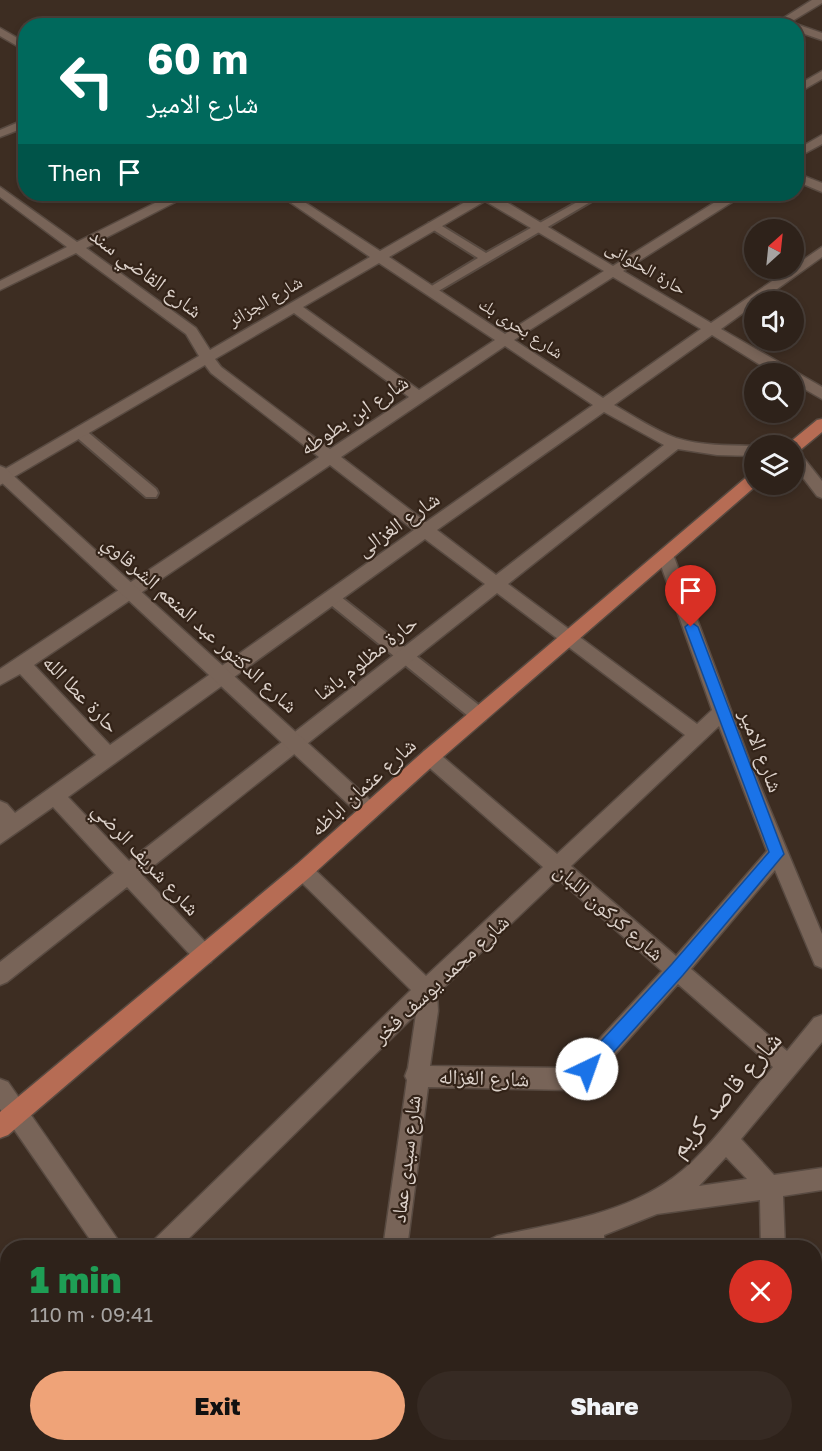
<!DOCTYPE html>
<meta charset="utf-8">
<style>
:root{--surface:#2e221a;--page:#362a23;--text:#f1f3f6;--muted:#a7a4a2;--line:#493f39;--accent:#efa378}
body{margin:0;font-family:"Golos Text","Noto Naskh Arabic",sans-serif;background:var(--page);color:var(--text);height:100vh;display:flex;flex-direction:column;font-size:22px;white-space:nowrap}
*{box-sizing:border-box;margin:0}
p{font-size:20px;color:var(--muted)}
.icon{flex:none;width:33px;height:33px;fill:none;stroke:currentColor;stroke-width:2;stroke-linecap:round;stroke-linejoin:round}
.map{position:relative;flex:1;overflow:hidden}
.sheet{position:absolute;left:0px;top:1240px;width:822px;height:212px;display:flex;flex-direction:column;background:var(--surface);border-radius:24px 24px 0 0;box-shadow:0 3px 9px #0003,0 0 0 2px var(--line)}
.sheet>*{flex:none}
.guide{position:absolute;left:18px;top:18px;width:786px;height:183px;border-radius:24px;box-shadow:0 3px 9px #0003,0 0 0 2px var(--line);background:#00695c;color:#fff;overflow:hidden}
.needle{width:39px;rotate:27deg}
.tools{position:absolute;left:744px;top:219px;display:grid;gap:12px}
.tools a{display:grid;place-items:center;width:60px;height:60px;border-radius:50%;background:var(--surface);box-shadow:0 3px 9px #0003,0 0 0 2px var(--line);font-size:30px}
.pin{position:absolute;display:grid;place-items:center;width:51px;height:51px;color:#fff;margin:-62px -26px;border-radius:50% 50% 50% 0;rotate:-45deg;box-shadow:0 0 6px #0007}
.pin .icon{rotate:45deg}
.me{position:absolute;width:66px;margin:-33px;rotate:42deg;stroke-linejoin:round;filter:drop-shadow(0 0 4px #0008)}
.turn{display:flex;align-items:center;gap:21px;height:126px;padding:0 30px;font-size:27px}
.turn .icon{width:78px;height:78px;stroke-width:2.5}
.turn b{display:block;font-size:42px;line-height:51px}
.then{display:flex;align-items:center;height:57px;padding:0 30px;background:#0003;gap:12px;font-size:22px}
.round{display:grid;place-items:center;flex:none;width:63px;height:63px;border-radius:32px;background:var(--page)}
.summary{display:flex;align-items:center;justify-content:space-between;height:102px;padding:0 30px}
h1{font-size:36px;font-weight:800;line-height:45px;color:#1e9e55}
.button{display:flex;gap:12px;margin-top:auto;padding:12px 30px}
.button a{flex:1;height:69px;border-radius:36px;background:var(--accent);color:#111;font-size:24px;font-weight:800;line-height:69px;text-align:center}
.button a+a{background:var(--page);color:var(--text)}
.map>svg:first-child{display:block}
</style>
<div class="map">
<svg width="822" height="1451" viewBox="0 0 822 1451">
<rect width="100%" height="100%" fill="#3d2d22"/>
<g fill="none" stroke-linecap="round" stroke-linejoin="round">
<!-- lane casing -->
<g stroke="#584a41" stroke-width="4">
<g id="lane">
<path d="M588 196 594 199 592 201 435 293H427L425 290 478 258 429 227V223H437L486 253Z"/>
<path d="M79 427 84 429 156 489 158 493 156 497H146L74 435 72 432Z"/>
<path d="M331 591 336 593 485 710 487 715 485 720 479 722 473 720 326 601 323 597 326 593Z"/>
</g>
</g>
<!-- street casing -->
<g stroke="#584a41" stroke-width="3">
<g id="street">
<path d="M812 0H822V3L784 26H771Z"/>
<path d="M796 24 822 33V40L796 31V26H792Z"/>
<path d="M0 28 26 43V51L0 36Z"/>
<path d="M822 71V79L796 94V86Z"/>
<path d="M26 119V127L0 137V130Z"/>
<path d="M822 135V144L796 158V150Z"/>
<path d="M796 173 822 183V192L796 181Z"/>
<path d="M0 187 77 242 173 194H187L185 197 86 248 196 328 210 350 370 257 278 194H292L380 251 479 194H493L613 266 728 194H742L740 197 623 271 711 323 822 247V257L759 302H754V305L721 329 822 387V399L794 383V374H775L712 335 614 405C634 416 654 430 676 438 701 446 728 445 754 446V456L717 455 678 449 508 584 697 724 712 710 658 557 660 553 666 551 672 553 674 557 749 759 822 934V968L815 965 775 870 691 969 787 1051 814 1018 822 1015V1042L741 1139 774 1175 822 1168V1190L783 1196 785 1248H761L760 1200 657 1214 604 1235V1248H580V1242L552 1248H485L489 1240 497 1236C566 1221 638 1213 692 1162 721 1134 746 1098 773 1067L678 984 595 1077 570 1090 428 1087 407 1248H383L407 1080 405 1076 408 1068 416 1014 179 1248H150L154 1240 411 990 296 877 293 871 296 865 303 862 310 865 426 976 543 867 424 763 421 757 424 751 430 749 436 751 557 854 685 735 497 593 142 875 211 948 214 955 211 962 204 965 197 962 127 887 7 982 0 985V962L114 873 53 807 0 844V801L7 804 15 813 96 755 20 674 0 685V669L319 457 211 373 205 365 0 485V472L199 356 186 334 76 253 0 290V281L67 247 0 197ZM485 201 604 271 505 334 389 257ZM379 263 495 340 419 390 303 307ZM613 277 701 329 603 398 514 340ZM294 313 409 397 330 449 221 367 215 359ZM505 346 593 405 426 522 341 457ZM604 412 664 445 496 575 437 530ZM330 465 414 530 110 745 34 665ZM425 539 485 584 129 861 68 797ZM719 726 767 851 676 956 571 866ZM558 879 662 971 579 1061 567 1068 430 1066 438 1011 437 994ZM726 1157 747 1179 699 1186Z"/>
<path d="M794 451 799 452 822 481V498L817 496 794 466Z"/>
<path d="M0 1079 8 1082 118 1240 122 1248H96L0 1109Z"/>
<path d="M0 1425 8 1428V1444H19L22 1451H0Z"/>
<path d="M232 1444H259L262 1451H235Z"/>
<rect x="355" y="1444" width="26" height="7"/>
<rect x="575" y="1444" width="26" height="7"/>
<rect x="765" y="1444" width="26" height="7"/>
</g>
</g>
<!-- secondary casing -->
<g stroke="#584a41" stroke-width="3">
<path id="secondary" d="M0 466 5 468 376 805 378 811 376 817 369 820 362 817 0 481Z"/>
</g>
<!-- primary casing -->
<g stroke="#584a41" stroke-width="3">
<g id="primary">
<path d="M822 419V432L799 451 794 452V446H787L789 443 817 420Z"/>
<path d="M754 473V484H758L436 763 310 877 8 1135 0 1138V1112L296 865 424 751 749 475Z"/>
</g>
</g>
<!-- lane -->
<use href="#lane" fill="#786458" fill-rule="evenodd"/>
<!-- street -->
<use href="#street" fill="#786458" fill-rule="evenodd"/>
<!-- secondary -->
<use href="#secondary" fill="#786458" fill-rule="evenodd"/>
<!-- primary -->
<use href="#primary" fill="#b66c54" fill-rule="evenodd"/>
</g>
<!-- route -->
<path fill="#1a73e8" stroke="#114b97" stroke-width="1.5" d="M691 622 698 627 784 854 683 975 593 1075 587 1077 581 1075 579 1069 581 1063 672 964 769 852 685 627Z"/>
<g text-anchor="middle" stroke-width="4.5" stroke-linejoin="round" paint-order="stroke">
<!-- far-street labels -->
<g font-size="18" fill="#ddd2cb" stroke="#332318">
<text transform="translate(646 268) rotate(30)" y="6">حارة الحلوانى</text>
<text transform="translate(265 301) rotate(-30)" y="6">شارع الجزائر</text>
<text transform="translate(521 328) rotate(33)" y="6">شارع بحرى بك</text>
</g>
<!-- street labels -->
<g font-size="21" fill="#ddd2cb" stroke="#332318">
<text transform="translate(146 273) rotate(37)" y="7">شارع القاضي سند</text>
<text transform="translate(354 415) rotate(-34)" y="7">شارع ابن بطوطه</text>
<text transform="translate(398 524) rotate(-35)" y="7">شارع الغزالى</text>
<text transform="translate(200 624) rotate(42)" y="7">شارع الدكتور عبد المنعم الشرقاوي</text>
<text transform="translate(366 658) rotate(-38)" y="7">حارة مظلوم باشا</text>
<text transform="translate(81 694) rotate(46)" y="7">حارة عطا الله</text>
<text transform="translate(761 751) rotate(69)" y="7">شارع الامير</text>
<text transform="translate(363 787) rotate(-42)" y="7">شارع عثمان اباظه</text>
<text transform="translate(146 859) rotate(47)" y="7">شارع شريف الرضي</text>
<text transform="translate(609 912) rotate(41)" y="7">شارع كركون اللبان</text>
<text transform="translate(441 979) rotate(-43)" y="7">شارع محمد يوسف فخر</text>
<text transform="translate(484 1078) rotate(2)" y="7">شارع الغزاله</text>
<text transform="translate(406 1159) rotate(-83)" y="7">شارع سيدى عماد</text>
</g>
<!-- near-street labels -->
<g font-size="26" fill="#ddd2cb" stroke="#332318">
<text transform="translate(725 1094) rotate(-49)" y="9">شارع قاصد كريم</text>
</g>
</g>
</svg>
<div class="tools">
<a><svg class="needle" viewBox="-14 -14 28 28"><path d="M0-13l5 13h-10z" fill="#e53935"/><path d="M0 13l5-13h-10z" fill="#a7a4a2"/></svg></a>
<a><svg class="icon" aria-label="sound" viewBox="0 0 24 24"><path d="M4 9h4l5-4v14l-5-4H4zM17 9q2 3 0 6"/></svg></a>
<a><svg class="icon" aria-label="search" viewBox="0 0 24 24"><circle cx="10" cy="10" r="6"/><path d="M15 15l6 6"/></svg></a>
<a><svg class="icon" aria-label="layers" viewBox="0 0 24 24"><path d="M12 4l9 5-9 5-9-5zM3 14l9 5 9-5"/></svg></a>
</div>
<div class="pin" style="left:691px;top:627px;background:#d93025"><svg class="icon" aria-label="arrive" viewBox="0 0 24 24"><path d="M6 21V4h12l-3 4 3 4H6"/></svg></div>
<svg class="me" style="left:587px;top:1069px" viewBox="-20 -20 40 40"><circle r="19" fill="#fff"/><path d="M0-13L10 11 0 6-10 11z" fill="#1a73e8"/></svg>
<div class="guide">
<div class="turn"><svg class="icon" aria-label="left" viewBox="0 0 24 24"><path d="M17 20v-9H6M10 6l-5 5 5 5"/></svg><div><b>60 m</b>شارع الامير</div></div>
<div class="then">Then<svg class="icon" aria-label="arrive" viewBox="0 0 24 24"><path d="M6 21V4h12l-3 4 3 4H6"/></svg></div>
</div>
<section class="sheet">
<div class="summary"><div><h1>1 min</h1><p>110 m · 09:41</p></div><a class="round" style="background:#d93025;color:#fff"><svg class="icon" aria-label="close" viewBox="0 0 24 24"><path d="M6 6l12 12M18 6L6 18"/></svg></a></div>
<div class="button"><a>Exit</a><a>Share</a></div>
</section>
</div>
